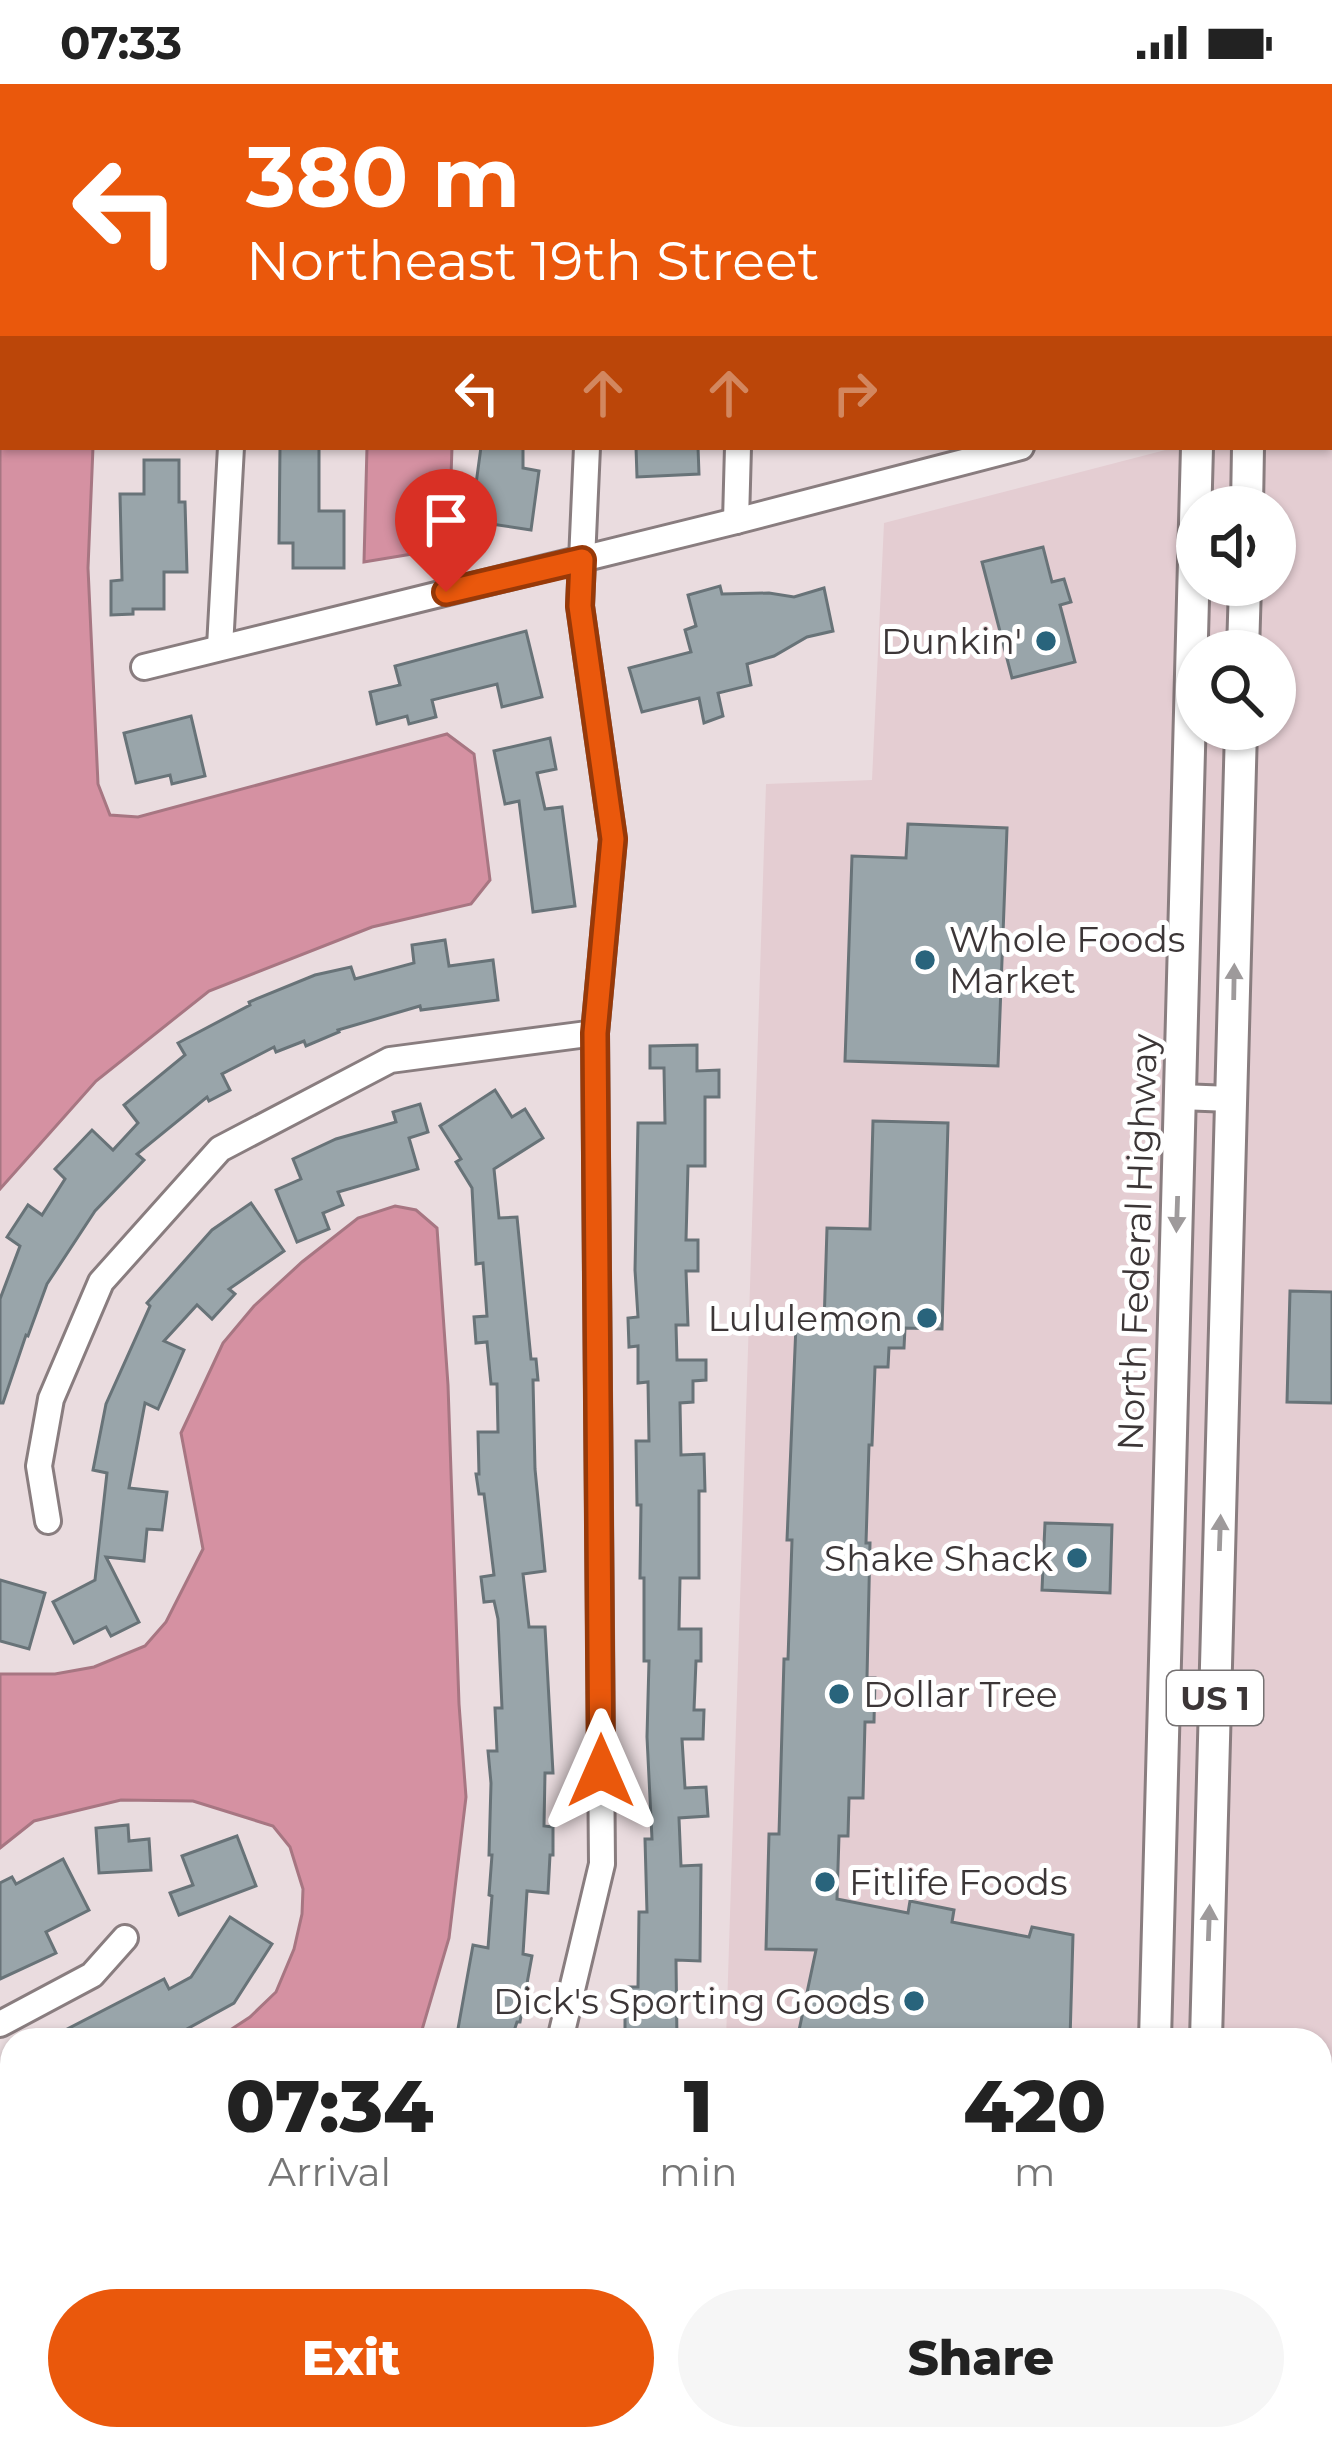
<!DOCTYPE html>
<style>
:root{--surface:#fff;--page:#f6f6f6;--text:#222;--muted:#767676;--accent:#ea580c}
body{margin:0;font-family:Montserrat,sans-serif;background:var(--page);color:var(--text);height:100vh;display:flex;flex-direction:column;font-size:45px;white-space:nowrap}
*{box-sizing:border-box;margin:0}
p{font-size:39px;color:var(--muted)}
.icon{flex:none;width:66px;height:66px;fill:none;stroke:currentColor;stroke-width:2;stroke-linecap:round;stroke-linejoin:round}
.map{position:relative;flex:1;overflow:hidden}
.sheet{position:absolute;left:0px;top:1944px;width:1332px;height:423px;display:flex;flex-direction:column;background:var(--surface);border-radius:36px 36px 0 0;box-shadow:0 3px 9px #0004}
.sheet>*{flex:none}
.banner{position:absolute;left:0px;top:0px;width:1332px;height:366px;box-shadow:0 3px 9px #0004;background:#ea580c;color:#fff;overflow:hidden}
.tools{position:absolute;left:1176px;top:402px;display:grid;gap:24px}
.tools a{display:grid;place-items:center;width:120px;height:120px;border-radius:50%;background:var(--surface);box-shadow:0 3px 9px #0004;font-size:60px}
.pin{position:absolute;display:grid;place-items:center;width:102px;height:102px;color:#fff;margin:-123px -51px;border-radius:50% 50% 50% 0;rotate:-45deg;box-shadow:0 0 12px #0007}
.pin .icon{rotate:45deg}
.me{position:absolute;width:132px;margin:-66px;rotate:0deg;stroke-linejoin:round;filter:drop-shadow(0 0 9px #0008)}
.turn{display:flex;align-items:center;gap:42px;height:252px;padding:0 48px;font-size:54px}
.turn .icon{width:156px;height:156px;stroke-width:2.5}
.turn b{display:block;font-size:84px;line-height:102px}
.lanes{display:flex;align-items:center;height:114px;padding:0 48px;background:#0003;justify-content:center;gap:60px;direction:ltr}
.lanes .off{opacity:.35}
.eta{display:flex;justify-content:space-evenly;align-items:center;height:204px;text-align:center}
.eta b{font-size:72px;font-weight:800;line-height:84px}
.cta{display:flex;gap:24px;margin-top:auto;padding:24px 48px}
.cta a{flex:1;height:138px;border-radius:72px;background:var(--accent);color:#fff;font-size:48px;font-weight:800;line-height:138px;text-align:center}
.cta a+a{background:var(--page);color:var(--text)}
.status{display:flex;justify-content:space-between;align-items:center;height:84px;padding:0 60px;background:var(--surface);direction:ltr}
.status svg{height:33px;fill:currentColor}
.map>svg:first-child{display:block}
</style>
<div class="status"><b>07:33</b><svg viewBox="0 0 49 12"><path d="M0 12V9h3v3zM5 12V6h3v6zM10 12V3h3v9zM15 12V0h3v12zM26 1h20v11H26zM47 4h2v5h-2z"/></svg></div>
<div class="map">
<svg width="1332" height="2365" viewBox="0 0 1332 2365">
<rect width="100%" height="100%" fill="#eadcdf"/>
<!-- built -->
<path fill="#e4cdd2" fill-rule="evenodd" d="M1329 323H1332V2102L1320 2097V1956H726L766 700 872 696 884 439 1177 363H1329ZM1197 423H1275V501H1197ZM1197 567H1275V645H1197Z"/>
<!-- water -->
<g fill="#d591a2" stroke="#a77682" stroke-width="3">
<path d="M0 0H492L489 3H3V363H93L88 484 98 700 110 731 138 733 447 650 474 670 490 796 471 820 372 843 209 907 96 997 0 1105Z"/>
<path d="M367 363H452L449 452 436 466 364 478Z"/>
<path d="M395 1122 416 1126 437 1144 448 1301 459 1620 466 1713 449 1854 419 1956H215L250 1933 276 1908 294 1865 302 1830 303 1805 290 1763 273 1742 193 1717 121 1716 34 1737 0 1764V1590H55L94 1583 145 1562 166 1538 203 1465 181 1349 223 1259 254 1222 302 1178 358 1134Z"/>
<path d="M1320 2130 1332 2137V2257L1320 2253Z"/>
<path d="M576 2355H966L973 2365H587Z"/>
</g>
<!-- building -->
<g fill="#99a5aa" stroke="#687378" stroke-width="3">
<path d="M280 363H319V427H344V484H293V459H279Z"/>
<path d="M481 363H523V384L539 387 531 446 471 437Z"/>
<path d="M636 363H698L699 390 637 393Z"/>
<path d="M144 376H179V418H185L187 488H164V525H133V530L111 531V497L122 496 120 410H144Z"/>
<path d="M1043 463 1052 498 1064 495 1071 518 1060 521 1075 578 1012 594 982 478Z"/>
<path d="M720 502 722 510 769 509 794 513 824 504 833 547 807 553 774 572 747 580 751 601 718 609 723 632 704 639 699 614 642 628 629 584 691 568 685 546 696 542 688 511Z"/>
<path d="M526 547 542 613 502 623 497 600 432 616 436 633 409 640 407 632 377 640 370 608 400 601 395 582Z"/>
<path d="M191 632 205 692 172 700 170 691 136 699 124 649Z"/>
<path d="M550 654 556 685 537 689 545 725 562 723 575 822 533 828 519 717 505 720 494 667Z"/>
<path d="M908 740 1007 744 998 982 845 977 852 772 906 774Z"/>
<path d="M445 856 449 882 493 876 498 916 421 926 420 922 338 946 339 948 306 962 304 957 276 968 274 963 222 990 230 1006 209 1017 207 1013 137 1070 144 1076 95 1127 47 1200 28 1252 26 1251 3 1319H0V1215L20 1162 7 1153 28 1121 42 1131 65 1095 55 1085 92 1046 113 1066 138 1039 124 1021 185 971 178 959 250 921 249 918 315 891 351 883 355 895 414 879 412 861Z"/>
<path d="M697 961V987L719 986V1013H705V1082H688L686 1156H698V1187H686L688 1241H676L677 1276H706V1296L693 1297V1318L680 1319 681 1371 704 1370 705 1407H699V1494H680L679 1545H701V1577H696L694 1626H704L703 1655H682L685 1704 706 1703 708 1732 679 1734 681 1782 701 1781 700 1877 676 1876 677 1956H625V1903H638L639 1828H647L645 1755H652L647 1653 649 1577H644V1494H640L641 1421H637L636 1357H649L648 1298 638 1299V1262L629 1263 628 1234 638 1233 635 1186 638 1039H665L664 984H650V962Z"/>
<path d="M495 1006 512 1033 525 1025 543 1054 494 1085 499 1134 517 1133 531 1275H536L538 1296H533L535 1385 545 1487 523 1490 529 1543H545L553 1689H545L544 1742 553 1743V1771H550L548 1809 527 1807 523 1870 532 1872 520 1938H517L511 1956H456L473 1861 488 1864 492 1812 489 1811 492 1771H489L491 1699 488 1667H497L495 1624H502L498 1535 494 1517 484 1518 481 1493 494 1491 484 1410H479L476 1390H479L478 1348H498L497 1300H491L487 1258 476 1259 474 1233 487 1232 483 1179 476 1180 472 1104 456 1078 461 1075 440 1042Z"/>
<path d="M420 1020 428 1048 409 1054 418 1085 338 1108 343 1121 323 1129 329 1145 297 1158 276 1106 301 1095 293 1075 336 1055 396 1038 393 1028Z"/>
<path d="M873 1037 948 1039 942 1245 905 1244 904 1264H889L888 1283H875L872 1361H869L866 1459H870L867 1594H875L874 1638H865L863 1714H849L848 1752H839L837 1815 908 1829 910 1817 954 1826 952 1838 1029 1853 1032 1843 1073 1851 1070 1956H797L816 1866 766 1865 769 1750H779L784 1575H788L792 1456H787L796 1241H824L827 1144 870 1145Z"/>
<path d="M251 1119 284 1167 229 1205 235 1210 212 1235 197 1221 164 1257 184 1266 158 1325 145 1319 129 1404 167 1408 162 1446 147 1445 144 1477 106 1473 139 1538 111 1552 106 1543 74 1559 53 1518 95 1496 107 1389 93 1386 106 1320 150 1222 147 1219 212 1146Z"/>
<path d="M1290 1207 1332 1208V1319L1287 1318Z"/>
<path d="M1045 1439 1112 1441 1110 1509 1042 1506Z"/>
<path d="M0 1496 45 1509 29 1565 0 1557Z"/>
<path d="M128 1741 129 1757 149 1755 151 1786 99 1789 96 1744Z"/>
<path d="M237 1752 256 1802 179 1831 170 1809 193 1801 182 1772Z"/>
<path d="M63 1775 89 1826 46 1848 56 1869 0 1895V1799L12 1793 16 1800Z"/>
<path d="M230 1833 272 1860 234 1919 167 1956H46L164 1895 169 1905 191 1893Z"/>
</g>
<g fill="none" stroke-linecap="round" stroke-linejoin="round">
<!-- minor casing -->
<g stroke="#897d7f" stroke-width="30">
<g id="minor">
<path d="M745 3V0"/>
<path d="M1329 14 1332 13"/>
<path d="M1329 284 1332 283"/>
<path d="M736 437 738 363"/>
<path d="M220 563 231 363"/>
<path d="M144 583 736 437 1021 363"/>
<path d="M1180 1013 1231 1015"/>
<path d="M48 1437 39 1382 51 1315 101 1198 220 1065 390 976 595 949"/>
<path d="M0 1940 92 1891 125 1854"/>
<path d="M560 1956 602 1780 595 949 613 755 580 522 587 363"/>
<path d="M376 2355 382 2365"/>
</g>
</g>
<!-- major casing -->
<g stroke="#897d7f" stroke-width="36">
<g id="major">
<path d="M1207 3V0"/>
<path d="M1258 3V0"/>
<path d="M1247 423 1248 363"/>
<path d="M1243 567 1245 501"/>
<path d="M1155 1956 1197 363"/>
<path d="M1206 1956 1241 645"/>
<path d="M1144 2365V2355"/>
<path d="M1194 2365 1195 2355"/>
</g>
</g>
<!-- minor -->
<use href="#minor" stroke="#fff" stroke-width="24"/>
<!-- major -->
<use href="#major" stroke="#fff" stroke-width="30"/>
</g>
<!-- one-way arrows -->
<defs><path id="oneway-solid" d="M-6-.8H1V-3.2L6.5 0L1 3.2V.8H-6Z" transform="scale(3)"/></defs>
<g fill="#9e9a9b">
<use href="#oneway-solid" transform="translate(1234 898) rotate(-89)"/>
<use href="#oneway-solid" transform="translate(1177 1130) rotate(92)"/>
<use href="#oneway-solid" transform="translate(1220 1449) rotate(-88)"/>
<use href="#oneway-solid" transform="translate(1209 1839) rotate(-88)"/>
</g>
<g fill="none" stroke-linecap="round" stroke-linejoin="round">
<!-- route casing -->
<g stroke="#983908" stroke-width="30">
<path id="route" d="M446 508 582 476 580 522 613 755 595 949 601 1687"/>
</g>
<!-- route -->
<use href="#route" stroke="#ea580c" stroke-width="21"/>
</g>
<!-- markers -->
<g fill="#29647c" stroke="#fff" stroke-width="4.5">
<circle cx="1046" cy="557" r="12"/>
<circle cx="925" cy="876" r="12"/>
<circle cx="927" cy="1234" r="12"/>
<circle cx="1077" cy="1474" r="12"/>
<circle cx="839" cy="1610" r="12"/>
<circle cx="825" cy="1798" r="12"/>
<circle cx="914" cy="1917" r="12"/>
</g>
<g text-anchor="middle" stroke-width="10" stroke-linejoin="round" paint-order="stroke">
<!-- shield labels -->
<rect fill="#fff" stroke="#767273" stroke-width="3" x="1167" y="1587" width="96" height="54" rx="9"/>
<g font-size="33" font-weight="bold" fill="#3c3637">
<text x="1215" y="1626">US 1</text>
</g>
<!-- poi labels -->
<g font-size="36" fill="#3c3637" stroke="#fff" text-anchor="end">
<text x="1022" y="570">Dunkin'</text>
<text x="949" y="868" text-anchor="start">Whole Foods<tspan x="949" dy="41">Market</tspan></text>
<text x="903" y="1247">Lululemon</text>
<text x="1053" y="1487">Shake Shack</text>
<text x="863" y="1623" text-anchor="start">Dollar Tree</text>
<text x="849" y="1811" text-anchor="start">Fitlife Foods</text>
<text x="890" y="1930">Dick's Sporting Goods</text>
</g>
<!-- street labels -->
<g font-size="36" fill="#3c3637" stroke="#fff">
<text transform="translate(1137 1158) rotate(-88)" y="13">North Federal Highway</text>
</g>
</g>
</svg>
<div class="tools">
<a><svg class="icon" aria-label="sound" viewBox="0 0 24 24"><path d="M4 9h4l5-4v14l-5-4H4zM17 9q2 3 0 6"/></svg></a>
<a><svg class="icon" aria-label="search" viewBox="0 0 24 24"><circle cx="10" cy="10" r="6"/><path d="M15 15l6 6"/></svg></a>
</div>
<div class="pin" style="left:446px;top:508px;background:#d93025"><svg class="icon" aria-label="arrive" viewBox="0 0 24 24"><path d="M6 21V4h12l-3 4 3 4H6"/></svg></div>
<svg class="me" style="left:601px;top:1687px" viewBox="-20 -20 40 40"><path d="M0-17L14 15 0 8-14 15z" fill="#ea580c" stroke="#fff" stroke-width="4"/></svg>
<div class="banner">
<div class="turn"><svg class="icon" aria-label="left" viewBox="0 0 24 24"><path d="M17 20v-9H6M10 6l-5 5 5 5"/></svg><div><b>380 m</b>Northeast 19th Street</div></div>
<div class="lanes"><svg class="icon" aria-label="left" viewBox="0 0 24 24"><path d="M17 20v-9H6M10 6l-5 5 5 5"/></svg><svg class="icon off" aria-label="ahead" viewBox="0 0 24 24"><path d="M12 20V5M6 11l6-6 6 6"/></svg><svg class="icon off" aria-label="ahead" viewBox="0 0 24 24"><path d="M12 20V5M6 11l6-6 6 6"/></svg><svg class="icon off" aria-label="right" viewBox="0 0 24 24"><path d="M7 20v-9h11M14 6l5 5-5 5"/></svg></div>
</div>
<section class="sheet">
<div class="eta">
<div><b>07:34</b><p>Arrival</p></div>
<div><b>1</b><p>min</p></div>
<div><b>420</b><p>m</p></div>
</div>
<div class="cta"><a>Exit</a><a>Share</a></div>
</section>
</div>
